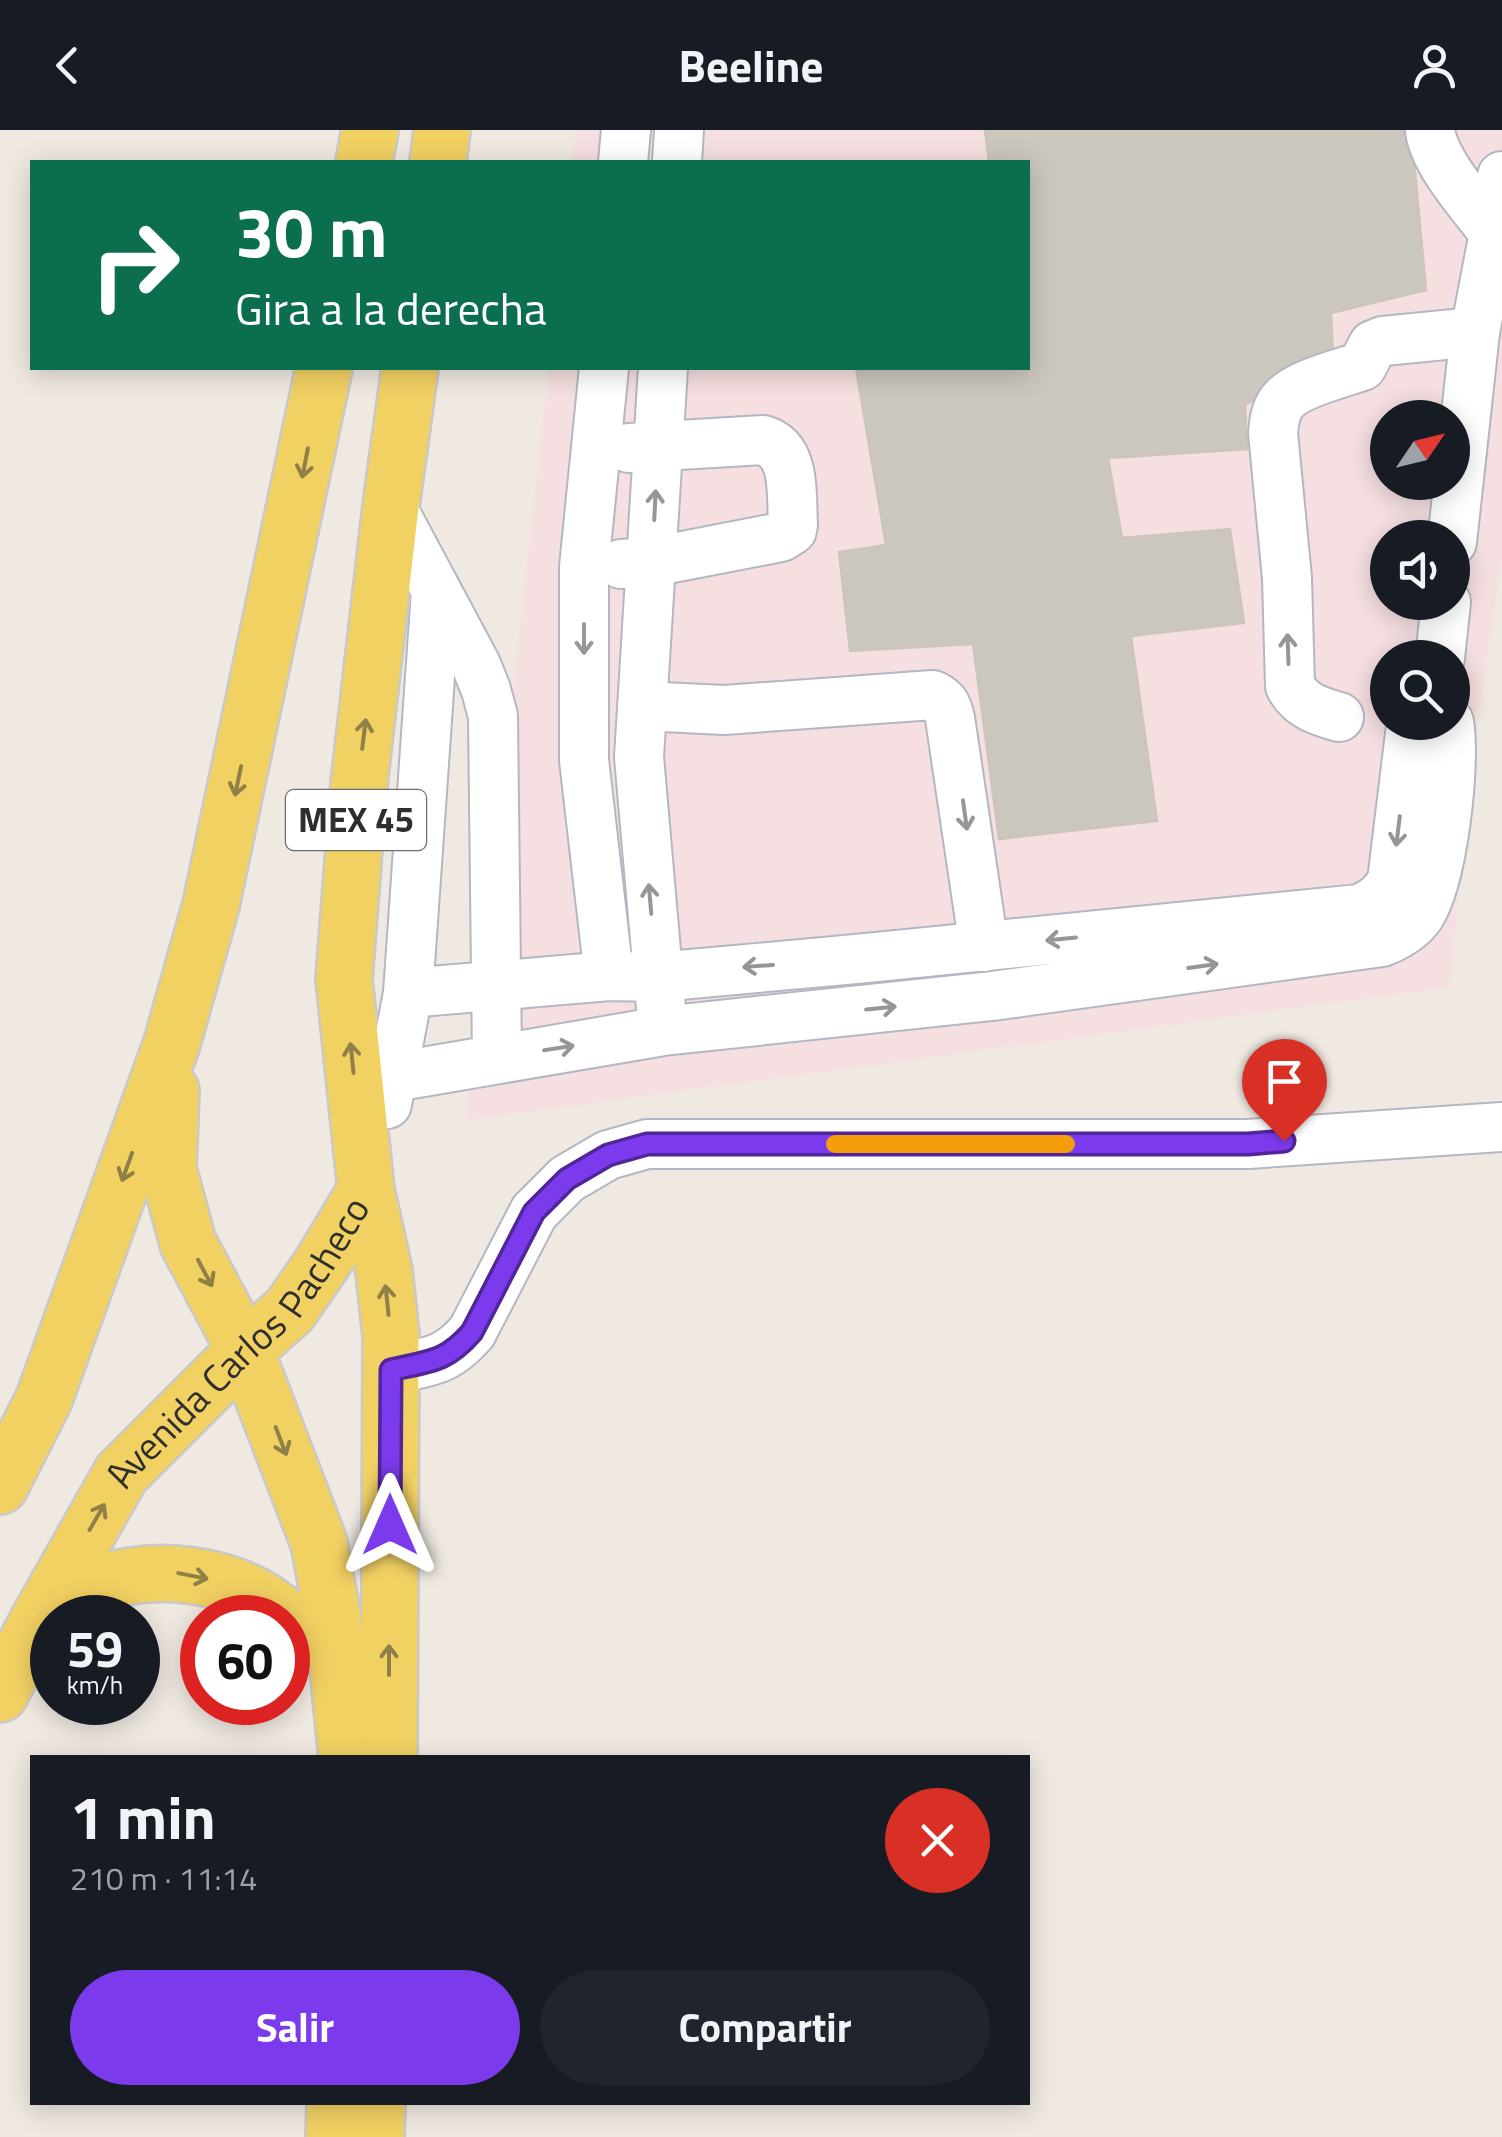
<!DOCTYPE html>
<html lang="es">
<meta charset="utf-8">
<style>
:root{--surface:#171b24;--page:#20242c;--text:#f1f3f6;--muted:#9ea1a6;--accent:#7c3aed}
body{margin:0;font-family:"Titillium Web",sans-serif;background:var(--page);color:var(--text);height:100vh;display:flex;flex-direction:column;font-size:38px;white-space:nowrap}
*{box-sizing:border-box;margin:0}
p{font-size:32px;color:var(--muted)}
.icon{flex:none;width:55px;height:55px;fill:none;stroke:currentColor;stroke-width:2;stroke-linecap:round;stroke-linejoin:round}
.map{position:relative;flex:1;overflow:hidden}
.details{position:absolute;left:30px;top:1625px;width:1000px;height:350px;display:flex;flex-direction:column;background:var(--surface);border-radius:0px;box-shadow:0 5px 25px #0003}
.details>*{flex:none}
.top-card{position:absolute;left:30px;top:30px;width:1000px;height:210px;border-radius:0px;box-shadow:0 5px 25px #0003;background:#0b6e4f;color:#fff;overflow:hidden}
.needle{width:65px;rotate:55deg}
.tools{position:absolute;left:1370px;top:270px;display:grid;gap:20px}
.tools a{display:grid;place-items:center;width:100px;height:100px;border-radius:50%;background:var(--surface);box-shadow:0 5px 25px #0003;font-size:50px}
.speed{position:absolute;left:30px;top:1465px;display:flex;gap:20px;font-size:50px;font-weight:700;text-align:center}
.speed>*{display:grid;place-content:center;width:130px;height:130px;border-radius:50%;background:var(--surface);box-shadow:0 5px 25px #0003;line-height:1}
.speed small{font-size:25px;font-weight:400}
.speed .limit{border:15px solid #d22;background:#fff;color:#111}
.pin{position:absolute;display:grid;place-items:center;width:85px;height:85px;color:#fff;margin:-102px -42px;border-radius:50% 50% 50% 0;rotate:-45deg;box-shadow:0 0 10px #0007}
.pin .icon{rotate:45deg}
.me{position:absolute;width:110px;margin:-55px;rotate:0deg;stroke-linejoin:round;filter:drop-shadow(0 0 8px #0008)}
.turn{display:flex;align-items:center;gap:35px;height:210px;padding:0 40px;font-size:45px}
.turn .icon{width:130px;height:130px;stroke-width:2.5}
.turn b{display:block;font-size:70px;line-height:85px}
.round{display:grid;place-items:center;flex:none;width:105px;height:105px;border-radius:52px;background:var(--page)}
.head{display:flex;align-items:center;justify-content:space-between;height:170px;padding:0 40px}
h1{font-size:60px;font-weight:700;line-height:75px}
.cta{display:flex;gap:20px;margin-top:auto;padding:20px 40px}
.cta a{flex:1;height:115px;border-radius:60px;background:var(--accent);color:#fff;font-size:40px;font-weight:700;line-height:115px;text-align:center}
.cta a+a{background:var(--page);color:var(--text)}
header{display:flex;justify-content:space-between;align-items:center;height:130px;padding:0 40px;background:var(--surface);font-size:45px;font-weight:700}
.map>svg:first-child{display:block}
</style>
<header><svg class="icon" aria-label="back" viewBox="0 0 24 24"><path d="M15 5l-7 7 7 7"/></svg>Beeline<svg class="icon" aria-label="person" viewBox="0 0 24 24"><circle cx="12" cy="8" r="4"/><path d="M4 21q1-7 8-7t8 7"/></svg></header>
<div class="map">
<svg width="1502" height="2007" viewBox="0 0 1502 2007">
<rect width="100%" height="100%" fill="#efe9e1"/>
<!-- medical -->
<path fill="#f5dfe0" fill-rule="evenodd" d="M576 0H1502V427L1467 666 1450 857 466 990 549 238H1028V32H572ZM1388 288H1452V352H1388ZM1388 408H1452V472H1388ZM1388 528H1452V592H1388Z"/>
<!-- building -->
<path fill="#cbc7bf" stroke="#cbc5ba" stroke-width="2.5" d="M985 0H1411L1426 160 1331 183 1333 223 1245 275 1247 319 1108 328 1122 408 1230 399 1244 493 1131 506 1157 691 999 709 973 514 850 521 839 422 886 415 856 238H1028V32H989Z"/>
<g fill="none" stroke-linecap="round" stroke-linejoin="round">
<!-- minor casing -->
<g stroke="#b4b7c1" stroke-width="52">
<g id="minor">
<path d="M1430 0C1434 33 1474 76 1494 103"/>
<path d="M623 32 626 0"/>
<path d="M677 32 679 0"/>
<path d="M604 238 584 437V630L609 846"/>
<path d="M391 376 476 535 486 560 493 586 497 928"/>
<path d="M1452 412 1475 202 1494 103 1502 46"/>
<path d="M621 434 652 432 781 407 792 400 793 394C791 365 797 320 763 310L629 318"/>
<path d="M1440 528 1446 472"/>
<path d="M642 576 724 580 933 565C945 571 947 576 950 588L984 817"/>
<path d="M1339 587C1318 581 1301 576 1290 556L1287 448 1273 303C1274 292 1275 281 1282 272 1295 254 1340 244 1362 236L1373 215 1383 211 1475 202"/>
<path d="M408 863 609 846 657 847 856 829 1359 779C1375 773 1383 766 1392 751L1410 604 1414 592"/>
<path d="M661 878 639 627 663 238"/>
<path d="M394 947 663 901 992 866 1382 812C1397 806 1411 798 1420 785 1443 750 1456 634 1449 592"/>
<path d="M387 974 408 863 436 461"/>
<path d="M391 1240C429 1231 445 1233 472 1202L534 1082 567 1049 608 1025 647 1014H1248L1502 997"/>
</g>
</g>
<!-- major casing -->
<g stroke="#c9c9c9" stroke-width="60">
<g id="major">
<path d="M364 32 370 0"/>
<path d="M438 32 442 0"/>
<path d="M171 961 168 1039 188 1113 245 1220 319 1413 333 1488 347 1628"/>
<path d="M0 1356 44 1269 172 913 211 775 324 238"/>
<path d="M40 1489C53 1480 66 1470 79 1462 140 1431 236 1439 286 1488"/>
<path id="s1" d="M0 1564 38 1491 121 1344 245 1220 290 1180 323 1132 366 1060"/>
<path d="M389 1628 391 1206 384 1141 366 1060 344 849 359 654 391 376 410 238"/>
<path d="M334 2007 335 1972"/>
<path d="M376 2007 377 1972"/>
</g>
</g>
<!-- minor -->
<use href="#minor" stroke="#fff" stroke-width="48"/>
<!-- major -->
<use href="#major" stroke="#f2d163" stroke-width="55"/>
</g>
<!-- one-way arrows -->
<defs><path id="oneway-shaft" d="M-6 0H5M1.5-3L5.5 0L1.5 3" fill="none" stroke-width="1.6" stroke-linecap="round" stroke-linejoin="round" transform="scale(2.5)"/></defs>
<g stroke="#908048">
<use href="#oneway-shaft" transform="translate(305 333) rotate(101)"/>
<use href="#oneway-shaft" transform="translate(364 604) rotate(-83)"/>
<use href="#oneway-shaft" transform="translate(238 651) rotate(102)"/>
<use href="#oneway-shaft" transform="translate(352 928) rotate(-96)"/>
<use href="#oneway-shaft" transform="translate(127 1037) rotate(110)"/>
<use href="#oneway-shaft" transform="translate(205 1143) rotate(62)"/>
<use href="#oneway-shaft" transform="translate(387 1170) rotate(-96)"/>
<use href="#oneway-shaft" transform="translate(281 1311) rotate(69)"/>
<use href="#oneway-shaft" transform="translate(97 1387) rotate(-60)"/>
<use href="#oneway-shaft" transform="translate(193 1446) rotate(11)"/>
<use href="#oneway-shaft" transform="translate(389 1530) rotate(-90)"/>
</g>
<g stroke="#969696">
<use href="#oneway-shaft" transform="translate(655 375) rotate(-87)"/>
<use href="#oneway-shaft" transform="translate(584 509) rotate(90)"/>
<use href="#oneway-shaft" transform="translate(1288 519) rotate(-92)"/>
<use href="#oneway-shaft" transform="translate(965 685) rotate(82)"/>
<use href="#oneway-shaft" transform="translate(1398 701) rotate(97)"/>
<use href="#oneway-shaft" transform="translate(650 769) rotate(-95)"/>
<use href="#oneway-shaft" transform="translate(1061 809) rotate(174)"/>
<use href="#oneway-shaft" transform="translate(758 836) rotate(176)"/>
<use href="#oneway-shaft" transform="translate(1203 836) rotate(-8)"/>
<use href="#oneway-shaft" transform="translate(881 878) rotate(-6)"/>
<use href="#oneway-shaft" transform="translate(559 918) rotate(-9)"/>
</g>
<g fill="none" stroke-linecap="round" stroke-linejoin="round">
<!-- route casing -->
<g stroke="#51269a" stroke-width="25">
<path id="route" d="M390 1395 391 1240C429 1231 445 1233 472 1202L534 1082 567 1049 608 1025 647 1014H1248L1284 1011"/>
</g>
<!-- route -->
<use href="#route" stroke="#7c3aed" stroke-width="18"/>
<!-- slow -->
<path stroke="#f59e0b" stroke-width="18" d="M835 1014H1066"/>
</g>
<g text-anchor="middle" stroke-width="9" stroke-linejoin="round" paint-order="stroke">
<!-- shield labels -->
<rect fill="#fff" stroke="#6d6d6d" stroke-width="2.5" x="286" y="660" width="140" height="60" rx="8"/>
<g font-size="35" font-weight="bold" fill="#2e2e2e">
<text x="356" y="702">MEX 45</text>
</g>
<!-- street labels -->
<g font-size="38" fill="#2e2e2e" stroke="#fff">
<text dy="13" stroke="none"><textPath href="#s1" startOffset="428">Avenida Carlos Pacheco</textPath></text>
</g>
</g>
</svg>
<div class="tools">
<a><svg class="needle" viewBox="-14 -14 28 28"><path d="M0-13l5 13h-10z" fill="#e53935"/><path d="M0 13l5-13h-10z" fill="#9ea1a6"/></svg></a>
<a><svg class="icon" aria-label="sound" viewBox="0 0 24 24"><path d="M4 9h4l5-4v14l-5-4H4zM17 9q2 3 0 6"/></svg></a>
<a><svg class="icon" aria-label="search" viewBox="0 0 24 24"><circle cx="10" cy="10" r="6"/><path d="M15 15l6 6"/></svg></a>
</div>
<div class="speed"><div>59<small>km/h</small></div><div class="limit">60</div></div>
<div class="pin" style="left:1284px;top:1011px;background:#d93025"><svg class="icon" aria-label="arrive" viewBox="0 0 24 24"><path d="M6 21V4h12l-3 4 3 4H6"/></svg></div>
<svg class="me" style="left:390px;top:1395px" viewBox="-20 -20 40 40"><path d="M0-17L14 15 0 8-14 15z" fill="#7c3aed" stroke="#fff" stroke-width="4"/></svg>
<div class="top-card">
<div class="turn"><svg class="icon" aria-label="right" viewBox="0 0 24 24"><path d="M7 20v-9h11M14 6l5 5-5 5"/></svg><div><b>30 m</b>Gira a la derecha</div></div>
</div>
<section class="details">
<div class="head"><div><h1>1 min</h1><p>210 m · 11:14</p></div><a class="round" style="background:#d93025;color:#fff"><svg class="icon" aria-label="close" viewBox="0 0 24 24"><path d="M6 6l12 12M18 6L6 18"/></svg></a></div>
<div class="cta"><a>Salir</a><a>Compartir</a></div>
</section>
</div>
